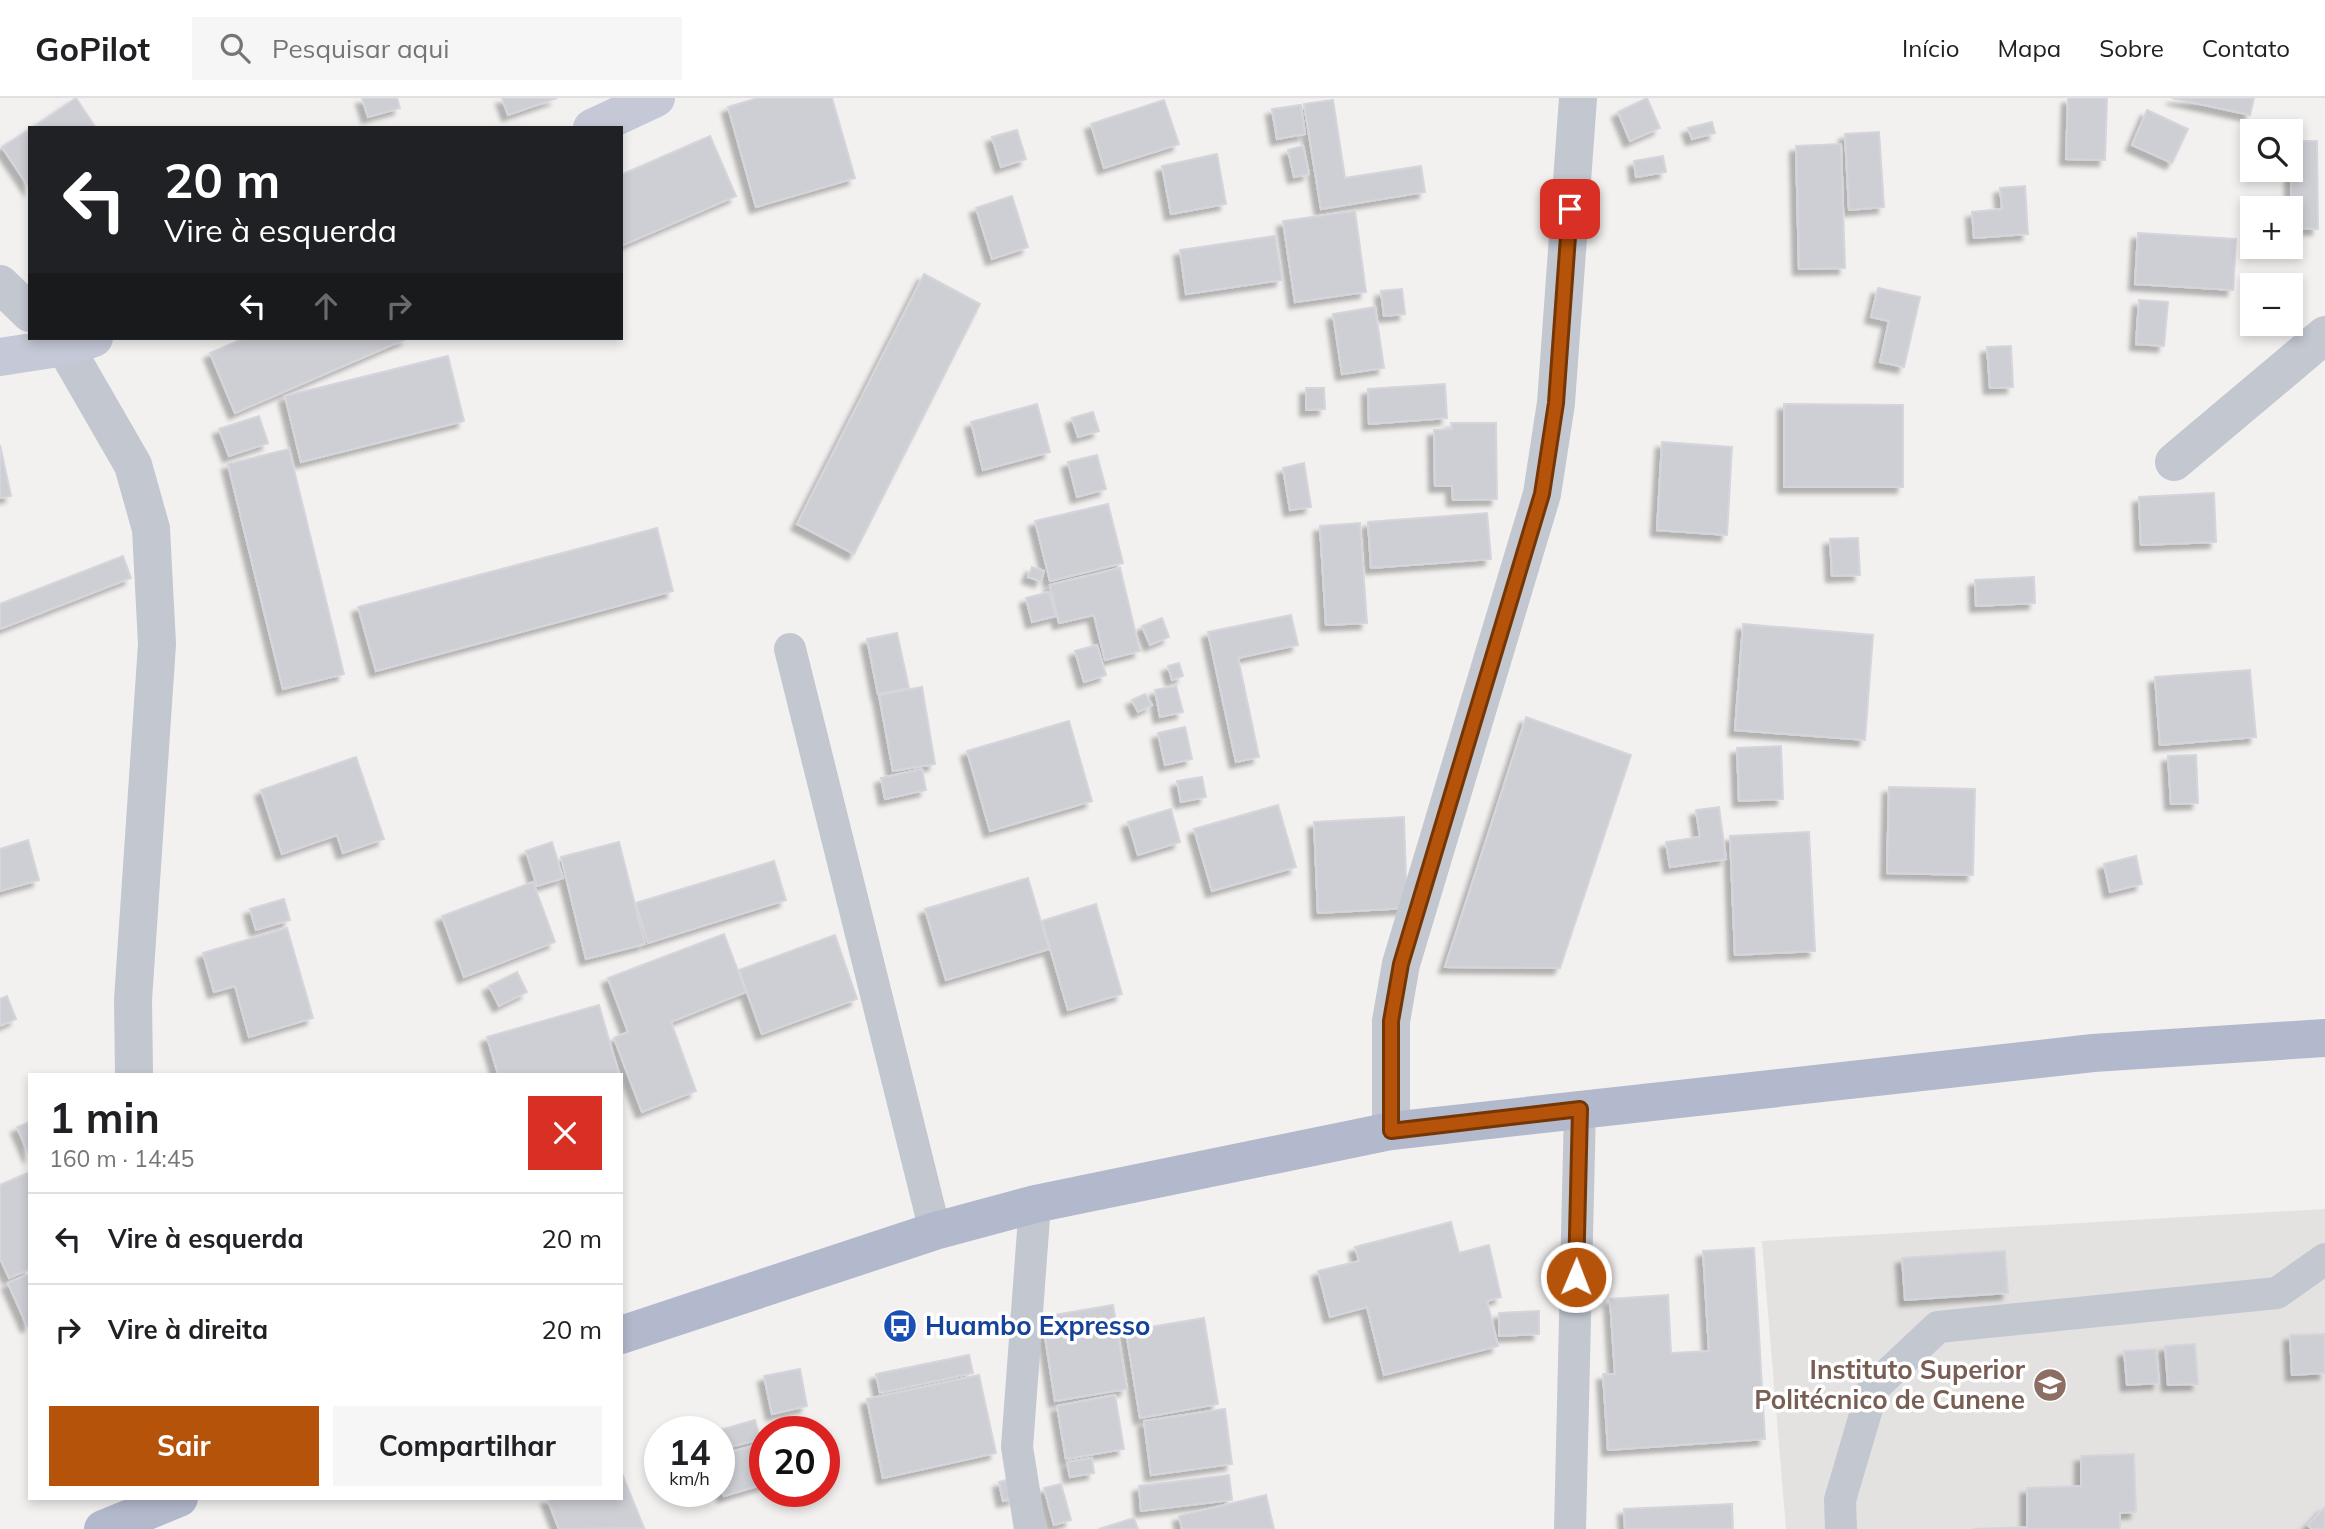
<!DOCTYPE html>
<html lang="pt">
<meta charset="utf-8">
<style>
:root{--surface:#fff;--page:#f6f6f6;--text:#202124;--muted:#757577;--line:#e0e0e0;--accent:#b45309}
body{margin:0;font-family:Mulish,sans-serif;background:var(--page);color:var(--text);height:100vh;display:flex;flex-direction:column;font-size:26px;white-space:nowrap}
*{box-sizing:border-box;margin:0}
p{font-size:23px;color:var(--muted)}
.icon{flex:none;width:38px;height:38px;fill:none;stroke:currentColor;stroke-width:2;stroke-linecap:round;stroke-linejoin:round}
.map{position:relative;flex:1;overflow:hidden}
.drawer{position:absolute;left:28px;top:975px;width:595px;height:427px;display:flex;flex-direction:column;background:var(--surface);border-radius:0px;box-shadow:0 4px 10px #0003}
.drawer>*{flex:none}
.hud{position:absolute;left:28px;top:28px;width:595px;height:214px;border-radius:0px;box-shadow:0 4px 10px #0003;background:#202124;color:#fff;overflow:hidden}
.tools{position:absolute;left:2240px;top:21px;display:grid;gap:14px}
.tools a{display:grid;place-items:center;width:63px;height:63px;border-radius:0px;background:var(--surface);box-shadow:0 4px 10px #0003;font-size:35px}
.speed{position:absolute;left:644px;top:1318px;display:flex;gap:14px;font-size:35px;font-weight:700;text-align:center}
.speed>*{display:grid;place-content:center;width:91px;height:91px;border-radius:50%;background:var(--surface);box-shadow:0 4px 10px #0003;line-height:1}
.speed small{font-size:18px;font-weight:400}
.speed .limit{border:10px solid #d22;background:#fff;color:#111}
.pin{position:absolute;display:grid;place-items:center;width:60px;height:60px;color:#fff;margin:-30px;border-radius:14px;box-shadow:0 4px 10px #0006}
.me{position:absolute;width:77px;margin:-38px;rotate:1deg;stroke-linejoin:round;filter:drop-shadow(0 0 5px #0008)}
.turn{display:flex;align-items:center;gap:24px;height:147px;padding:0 21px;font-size:32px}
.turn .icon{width:91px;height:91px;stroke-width:2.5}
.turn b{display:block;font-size:49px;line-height:60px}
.lanes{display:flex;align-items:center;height:66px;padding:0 21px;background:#0003;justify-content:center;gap:35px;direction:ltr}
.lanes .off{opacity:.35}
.round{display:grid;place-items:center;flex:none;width:74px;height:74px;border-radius:0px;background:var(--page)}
.summary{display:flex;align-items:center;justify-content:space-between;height:119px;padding:0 21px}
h1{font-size:42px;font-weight:700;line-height:52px}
.action{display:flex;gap:14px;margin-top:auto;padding:14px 21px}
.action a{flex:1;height:80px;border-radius:0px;background:var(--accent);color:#fff;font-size:28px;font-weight:700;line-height:80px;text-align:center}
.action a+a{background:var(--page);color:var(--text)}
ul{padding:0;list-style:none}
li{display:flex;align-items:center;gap:21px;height:91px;padding:0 21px;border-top:2px solid var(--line)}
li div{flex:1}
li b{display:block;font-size:26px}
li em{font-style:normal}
header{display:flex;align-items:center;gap:42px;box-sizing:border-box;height:98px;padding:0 35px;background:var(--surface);border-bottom:2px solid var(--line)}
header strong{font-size:33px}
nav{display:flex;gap:38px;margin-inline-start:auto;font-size:24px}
.search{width:490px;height:63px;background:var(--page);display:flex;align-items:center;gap:18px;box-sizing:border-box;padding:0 24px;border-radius:0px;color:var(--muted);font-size:26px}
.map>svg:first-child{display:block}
</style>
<header>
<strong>GoPilot</strong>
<div class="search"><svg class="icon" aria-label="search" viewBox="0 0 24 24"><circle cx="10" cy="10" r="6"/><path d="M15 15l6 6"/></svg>Pesquisar aqui</div>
<nav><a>Início</a><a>Mapa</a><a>Sobre</a><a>Contato</a></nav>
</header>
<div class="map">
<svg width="2325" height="1431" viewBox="0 0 2325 1431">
<defs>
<filter id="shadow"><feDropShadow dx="-6" dy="6" stdDeviation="2" flood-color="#0004"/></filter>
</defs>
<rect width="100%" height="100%" fill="#f2f1f0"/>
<!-- education -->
<path fill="#e3e2e1" d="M2325 1111V1431H1786L1762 1143Z"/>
<!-- building -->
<g fill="#ceced5" stroke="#d5d5db" stroke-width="2" filter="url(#shadow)">
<path d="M76 0 96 30H32Z"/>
<path d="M362 0H397L400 10 368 19Z"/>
<path d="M502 0H557L508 17Z"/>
<path d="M758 0H832L855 80 756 109 728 9Z"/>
<path d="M1647 0 1660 30 1630 43 1618 14Z"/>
<path d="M2068 0H2107L2105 62 2066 61Z"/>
<path d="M2172 0H2254L2250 17Z"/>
<path d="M1164 2 1179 46 1104 70 1091 26Z"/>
<path d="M1333 2 1345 80 1421 68 1425 94 1321 111 1304 6Z"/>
<path d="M1301 7 1305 36 1277 41 1272 11Z"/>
<path d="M2147 12 2188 31 2172 65 2132 47Z"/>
<path d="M1712 24 1715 35 1692 41 1688 30Z"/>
<path d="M30 31V91L2 49Z"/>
<path d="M1017 32 1026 61 1001 69 992 39Z"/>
<path d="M1879 34 1884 109 1849 112 1845 36Z"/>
<path d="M710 38 736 98 621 148V77Z"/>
<path d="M2291 43H2317L2318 131 2291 130Z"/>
<path d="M1841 46 1845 170 1799 171 1796 48Z"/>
<path d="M1303 48 1309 76 1294 79 1288 52Z"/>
<path d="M1217 56 1226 106 1171 116 1162 68Z"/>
<path d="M1663 58 1666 74 1636 79 1634 63Z"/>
<path d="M2025 88 2028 136 1974 140 1972 114 2002 111 2000 90Z"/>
<path d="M1012 98 1028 149 992 161 976 110Z"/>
<path d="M1355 113 1366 194 1295 204 1283 123Z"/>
<path d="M2138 135 2236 141 2233 192 2135 186Z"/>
<path d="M1275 138 1282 182 1186 196 1180 152Z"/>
<path d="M924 176 980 206 854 456 797 426Z"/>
<path d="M1878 190 1920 199 1904 269 1880 264 1889 223 1871 219Z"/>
<path d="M1402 191 1405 216 1384 218 1381 193Z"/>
<path d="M2139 202 2168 204 2164 248 2136 246Z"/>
<path d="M1375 209 1384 270 1342 276 1333 216Z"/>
<path d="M245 240H408L235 315 210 255Z"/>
<path d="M2011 248 2013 289 1990 290 1987 249Z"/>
<path d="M448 258 464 323 301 364 285 298Z"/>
<path d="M1445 286 1447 320 1369 326 1368 291Z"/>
<path d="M1306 290H1324L1325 311 1306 312Z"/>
<path d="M1037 306 1050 354 983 372 971 324Z"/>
<path d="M1784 306 1903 307V389H1784Z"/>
<path d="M1093 314 1099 333 1078 339 1072 320Z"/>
<path d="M259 318 268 345 229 358 219 331Z"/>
<path d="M1451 325H1496L1497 401 1453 402 1452 388H1435L1434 332 1452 331Z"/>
<path d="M1662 344 1732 349 1727 437 1657 432Z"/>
<path d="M0 347 11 398 0 400Z"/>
<path d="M289 351 344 576 283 591 228 366Z"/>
<path d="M1097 357 1106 391 1077 399 1068 364Z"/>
<path d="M1304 365 1311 409 1290 412 1283 370Z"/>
<path d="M2214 395 2216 444 2141 447 2139 399Z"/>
<path d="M1108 406 1123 465 1050 483 1035 423Z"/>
<path d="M1487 415 1491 461 1371 470 1368 424Z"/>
<path d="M1360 425 1367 525 1326 527 1320 428Z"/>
<path d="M657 430 673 493 376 573 358 509Z"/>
<path d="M1858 440 1860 477 1832 478 1830 441Z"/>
<path d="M123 458 131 480 0 531V506Z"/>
<path d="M1032 469 1044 473 1041 483 1028 479Z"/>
<path d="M1120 470 1140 553 1105 562 1094 517 1059 525 1050 487Z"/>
<path d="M2034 479 2035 505 1976 508 1975 482Z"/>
<path d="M1049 494 1056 518 1032 524 1026 500Z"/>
<path d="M1291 517 1298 547 1238 560 1259 659 1236 664 1208 534Z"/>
<path d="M1162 520 1169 539 1150 547 1142 528Z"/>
<path d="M1743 526 1873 537 1865 642 1735 632Z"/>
<path d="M897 535 909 590 878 596 867 541Z"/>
<path d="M1097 547 1106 577 1084 584 1075 553Z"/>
<path d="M1179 565 1183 578 1172 582 1168 568Z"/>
<path d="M2250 572 2256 639 2160 647 2155 579Z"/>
<path d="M1176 588 1183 614 1160 619 1155 592Z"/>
<path d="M922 589 935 666 893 673 879 597Z"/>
<path d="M1145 596 1152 607 1138 614 1132 602Z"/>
<path d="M1526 619 1631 657 1560 870 1445 869Z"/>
<path d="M1069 623 1092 703 990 733 967 653Z"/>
<path d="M1185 629 1192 661 1165 667 1158 635Z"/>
<path d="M1781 648 1783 701 1739 703 1737 650Z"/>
<path d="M2196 657 2198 705 2171 706 2168 658Z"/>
<path d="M356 659 384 741 343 755 337 737 282 756 261 692Z"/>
<path d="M922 671 926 692 885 701 881 680Z"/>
<path d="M1202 679 1206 699 1181 704 1177 683Z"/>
<path d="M1889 689 1975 691 1973 777 1887 775Z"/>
<path d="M1278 707 1296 769 1212 793 1194 731Z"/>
<path d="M1719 709 1726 761 1670 769 1666 744 1700 739 1696 712Z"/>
<path d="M1171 711 1180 744 1138 757 1128 724Z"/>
<path d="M1404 719 1407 810 1318 815 1314 724Z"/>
<path d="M1809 734 1815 853 1735 857 1730 738Z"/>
<path d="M28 742 39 782 0 793V751Z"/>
<path d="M552 744 563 780 537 788 526 753Z"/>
<path d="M619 744 645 846 586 861 561 759Z"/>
<path d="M2136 758 2142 786 2110 794 2104 766Z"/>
<path d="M774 763 786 802 648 845 636 805Z"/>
<path d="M1028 780 1049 851 946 882 925 811Z"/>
<path d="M533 784 555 844 464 879 442 818Z"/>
<path d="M284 801 290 822 256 832 250 811Z"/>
<path d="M1096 806 1122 896 1068 912 1042 823Z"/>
<path d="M287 830 313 920 249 939 235 888 214 894 203 855Z"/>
<path d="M724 836 746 894 671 924 696 993 642 1014 614 940 628 934 608 880Z"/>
<path d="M835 837 857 901 762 936 739 872Z"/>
<path d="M517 874 527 894 499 908 489 888Z"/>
<path d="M7 898 16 921 0 928V901Z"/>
<path d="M599 907 619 976H498L487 939Z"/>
<path d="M30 1024V1059L17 1029Z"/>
<path d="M30 1074V1171L9 1180 0 1160V1087Z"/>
<path d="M1451 1124 1459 1155 1489 1147 1501 1199 1487 1203 1498 1248 1384 1277 1367 1209 1330 1219 1318 1173 1359 1163 1355 1149Z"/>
<path d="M1754 1150 1765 1341 1608 1352 1603 1276H1615L1610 1201 1668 1197 1671 1255 1709 1253 1703 1153Z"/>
<path d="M2005 1153 2008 1195 1905 1202 1902 1160Z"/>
<path d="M30 1176V1227L27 1228 8 1185Z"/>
<path d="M1113 1207 1127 1291 1055 1303 1042 1219Z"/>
<path d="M1539 1213V1236L1499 1238V1215Z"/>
<path d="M1204 1220 1218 1306 1140 1320 1126 1233Z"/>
<path d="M2325 1236V1275L2292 1277 2290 1237Z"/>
<path d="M2195 1246 2198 1286 2168 1287 2165 1248Z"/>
<path d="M2156 1251 2159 1285 2127 1287 2124 1253Z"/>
<path d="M969 1257 973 1275 880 1295 876 1276Z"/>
<path d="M800 1271 807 1308 772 1316 764 1278Z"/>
<path d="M979 1277 996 1355 883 1380 867 1301Z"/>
<path d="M1115 1297 1124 1351 1066 1361 1057 1308Z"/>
<path d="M1225 1311 1232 1366 1151 1377 1144 1323Z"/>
<path d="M755 1322 760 1341 719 1352V1334H713Z"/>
<path d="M758 1347 765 1373V1386L724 1398 719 1382V1357Z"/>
<path d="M2134 1356 2136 1414 2120 1415V1431H1973L2027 1429V1390L2081 1388V1358Z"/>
<path d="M1092 1360 1094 1375 1070 1379 1067 1364Z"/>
<path d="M621 1373 644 1430 559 1431 547 1400H621Z"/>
<path d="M1229 1377 1232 1402 1141 1413 1139 1388Z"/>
<path d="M1010 1381 1015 1400 1003 1403 999 1384Z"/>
<path d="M1061 1386 1071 1422 1054 1427 1044 1390Z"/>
<path d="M1266 1397 1274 1431H1182L1179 1418Z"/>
<path d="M1732 1406 1733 1431H1625L1624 1411Z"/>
<path d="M2325 1409V1431H2311L2308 1427Z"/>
<path d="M1134 1420 1138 1431H1099Z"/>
</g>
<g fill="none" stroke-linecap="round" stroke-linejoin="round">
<!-- lane -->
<g stroke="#c2c7d0" stroke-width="32">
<path d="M790 551 935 1133"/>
<path d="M1030 1431 1017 1349 1035 1106"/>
<path d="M1570 1431 1580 1011"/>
<path d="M1841 1431 1840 1402 1873 1290 1938 1229 2277 1195 2325 1161"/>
</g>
<!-- street -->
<g stroke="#c2c7d0" stroke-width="38">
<path d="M0 186 30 215"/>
<path d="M55 240 65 249 133 367 151 431 157 546 133 902 134 976"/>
<path d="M2174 364 2325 237"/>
<path d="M1391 1033V923L1401 866 1542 396 1556 305 1578 0"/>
</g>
<!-- secondary -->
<g stroke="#c5c9d7" stroke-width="38">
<path d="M592 30 656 0"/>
<path d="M0 259 65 249 94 240"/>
</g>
<!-- primary -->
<g stroke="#b3b9cc" stroke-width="38">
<path d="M621 1237 935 1133 1035 1106 1391 1033 2093 955 2325 940"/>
<path d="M103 1431 179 1400"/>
</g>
</g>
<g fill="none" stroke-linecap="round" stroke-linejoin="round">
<!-- route casing -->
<g stroke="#753606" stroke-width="18">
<path id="route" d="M1570 111 1556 305 1542 396 1401 866 1391 923V1033L1580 1011 1576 1179"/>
</g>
<!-- route -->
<use href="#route" stroke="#b45309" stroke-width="12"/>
</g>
<!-- icons -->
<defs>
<g id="bus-disc" transform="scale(1.75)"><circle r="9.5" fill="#1a4fb4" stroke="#fff"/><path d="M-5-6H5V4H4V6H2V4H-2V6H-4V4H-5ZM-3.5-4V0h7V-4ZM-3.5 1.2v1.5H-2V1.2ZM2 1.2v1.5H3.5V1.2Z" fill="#fff"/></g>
<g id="university-disc" transform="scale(1.75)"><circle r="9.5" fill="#8d6e63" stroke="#fff"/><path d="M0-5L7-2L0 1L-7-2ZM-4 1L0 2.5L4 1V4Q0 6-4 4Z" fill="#fff"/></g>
</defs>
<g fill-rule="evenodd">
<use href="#bus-disc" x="900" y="1228"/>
<use href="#university-disc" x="2050" y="1287"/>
</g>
<g text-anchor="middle" stroke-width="7" stroke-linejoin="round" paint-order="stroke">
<!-- transit labels -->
<g font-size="26" font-weight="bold" fill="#164399" stroke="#fff" text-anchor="start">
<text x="925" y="1237">Huambo Expresso</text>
</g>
<!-- education labels -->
<g font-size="26" font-weight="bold" fill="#785e54" stroke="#fff" text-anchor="end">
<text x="2025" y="1281">Instituto Superior<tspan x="2025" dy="30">Politécnico de Cunene</tspan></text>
</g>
</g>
</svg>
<div class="tools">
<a><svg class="icon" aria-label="search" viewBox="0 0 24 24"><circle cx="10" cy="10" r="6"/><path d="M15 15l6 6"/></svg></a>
<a>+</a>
<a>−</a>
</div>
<div class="speed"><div>14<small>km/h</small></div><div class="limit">20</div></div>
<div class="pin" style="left:1570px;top:111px;background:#d93025"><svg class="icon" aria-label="arrive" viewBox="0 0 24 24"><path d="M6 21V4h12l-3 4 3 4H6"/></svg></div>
<svg class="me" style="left:1576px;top:1179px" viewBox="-20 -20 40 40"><circle r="17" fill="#b45309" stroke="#fff" stroke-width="3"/><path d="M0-11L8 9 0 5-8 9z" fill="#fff"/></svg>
<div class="hud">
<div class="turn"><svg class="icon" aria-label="left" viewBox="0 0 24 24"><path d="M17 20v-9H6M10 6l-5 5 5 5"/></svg><div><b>20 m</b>Vire à esquerda</div></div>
<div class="lanes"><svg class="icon" aria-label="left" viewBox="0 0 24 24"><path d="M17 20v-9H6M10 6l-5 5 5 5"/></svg><svg class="icon off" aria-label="ahead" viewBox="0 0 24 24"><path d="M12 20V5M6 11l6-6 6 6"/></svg><svg class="icon off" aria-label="right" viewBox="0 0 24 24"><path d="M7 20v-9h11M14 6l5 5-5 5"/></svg></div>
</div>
<section class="drawer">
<div class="summary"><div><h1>1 min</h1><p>160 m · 14:45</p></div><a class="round" style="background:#d93025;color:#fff"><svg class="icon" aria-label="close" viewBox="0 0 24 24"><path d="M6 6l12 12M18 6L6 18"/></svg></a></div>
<ul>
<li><svg class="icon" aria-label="left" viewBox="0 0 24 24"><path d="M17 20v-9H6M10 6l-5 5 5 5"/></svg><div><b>Vire à esquerda</b></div><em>20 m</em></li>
<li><svg class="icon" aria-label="right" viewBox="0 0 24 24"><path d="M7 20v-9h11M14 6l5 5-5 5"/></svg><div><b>Vire à direita</b></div><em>20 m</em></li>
</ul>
<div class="action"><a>Sair</a><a>Compartilhar</a></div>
</section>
</div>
